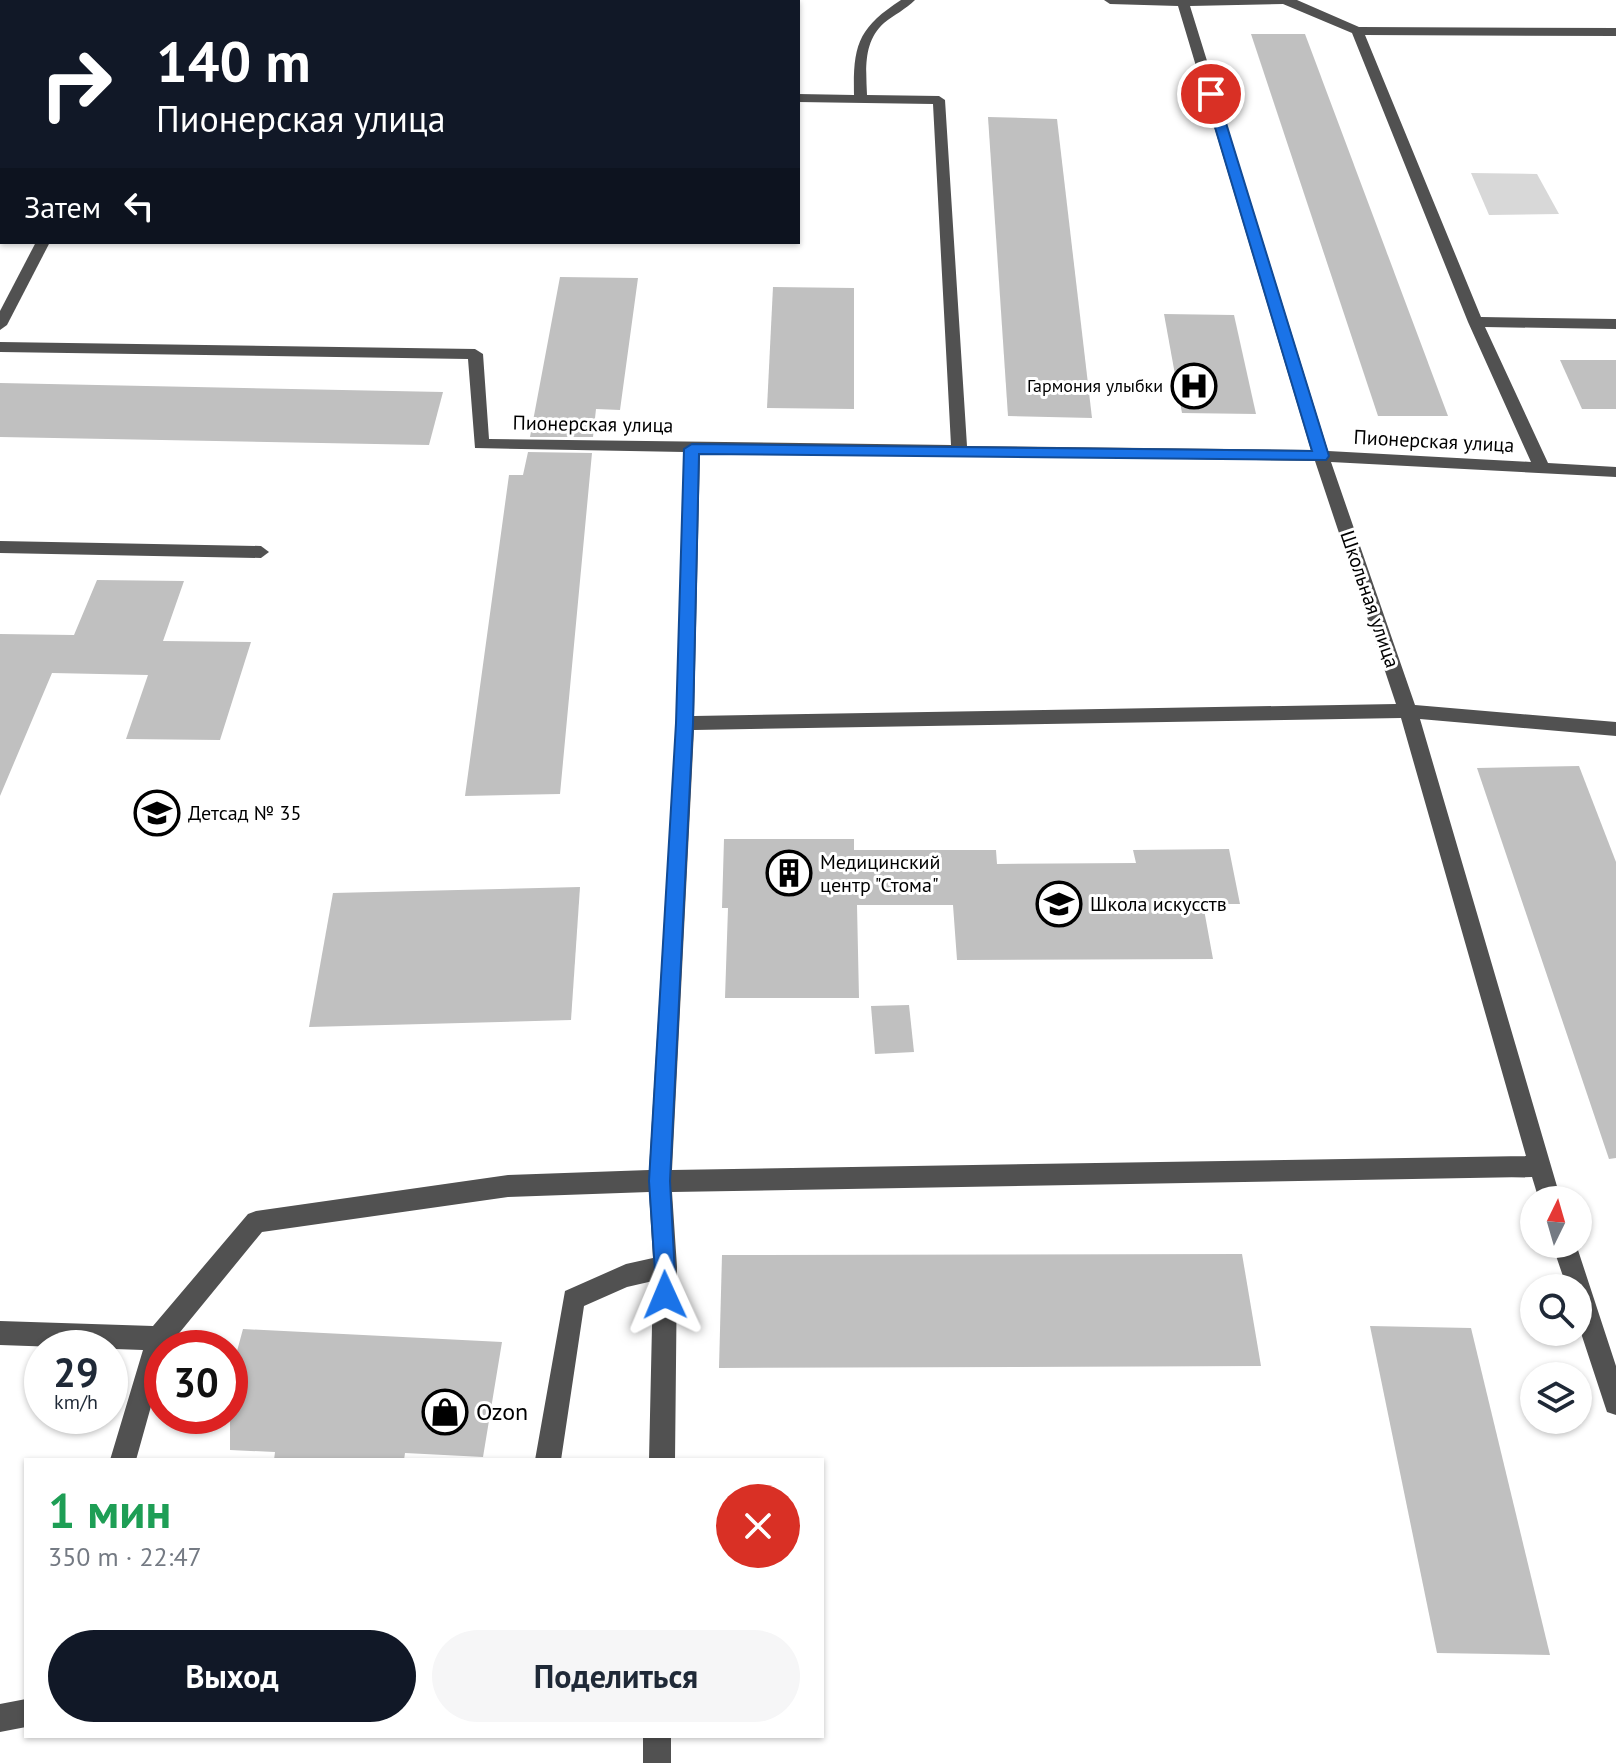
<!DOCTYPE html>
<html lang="ru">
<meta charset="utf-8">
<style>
:root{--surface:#fff;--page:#f6f6f7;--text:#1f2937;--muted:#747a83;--accent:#111827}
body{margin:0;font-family:"PT Sans",sans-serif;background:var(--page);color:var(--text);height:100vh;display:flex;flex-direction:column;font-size:30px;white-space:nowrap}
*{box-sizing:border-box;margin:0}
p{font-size:26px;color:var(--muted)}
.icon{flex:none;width:44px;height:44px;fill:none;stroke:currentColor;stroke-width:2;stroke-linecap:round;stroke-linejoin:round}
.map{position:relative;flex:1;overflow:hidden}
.side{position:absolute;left:24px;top:1458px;width:800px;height:280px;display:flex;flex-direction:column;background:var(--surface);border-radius:0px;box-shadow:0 2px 6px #0004}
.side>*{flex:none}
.top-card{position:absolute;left:0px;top:0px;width:800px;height:244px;box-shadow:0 2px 6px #0004;background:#111827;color:#fff;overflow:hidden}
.needle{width:52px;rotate:5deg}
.buttons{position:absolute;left:1520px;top:1186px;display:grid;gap:16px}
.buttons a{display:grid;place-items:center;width:72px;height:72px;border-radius:50%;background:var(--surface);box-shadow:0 2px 6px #0004;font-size:40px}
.speed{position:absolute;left:24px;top:1330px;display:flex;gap:16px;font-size:40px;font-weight:700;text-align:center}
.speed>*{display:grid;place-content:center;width:104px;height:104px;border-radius:50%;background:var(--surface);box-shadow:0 2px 6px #0004;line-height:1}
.speed small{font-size:20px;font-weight:400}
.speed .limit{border:12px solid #d22;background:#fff;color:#111}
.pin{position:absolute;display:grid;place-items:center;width:68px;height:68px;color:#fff;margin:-34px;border:4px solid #fff;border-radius:50%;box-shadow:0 2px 8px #0007}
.me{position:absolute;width:88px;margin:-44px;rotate:359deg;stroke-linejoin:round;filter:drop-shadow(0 0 6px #0008)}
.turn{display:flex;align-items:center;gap:28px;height:168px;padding:0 24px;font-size:36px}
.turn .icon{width:104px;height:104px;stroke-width:2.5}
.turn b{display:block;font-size:56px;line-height:68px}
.then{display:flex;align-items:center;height:76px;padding:0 24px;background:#0003;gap:16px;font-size:30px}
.round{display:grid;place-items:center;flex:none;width:84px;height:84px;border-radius:42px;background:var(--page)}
.headline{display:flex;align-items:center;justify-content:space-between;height:136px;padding:0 24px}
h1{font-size:48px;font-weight:800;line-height:60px;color:#1e9e55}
.primary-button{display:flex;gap:16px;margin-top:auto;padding:16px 24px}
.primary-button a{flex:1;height:92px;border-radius:48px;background:var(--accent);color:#fff;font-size:32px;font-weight:800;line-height:92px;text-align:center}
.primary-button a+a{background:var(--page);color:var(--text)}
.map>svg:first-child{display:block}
</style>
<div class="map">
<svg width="1616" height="1763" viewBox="0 0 1616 1763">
<rect width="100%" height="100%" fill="#fff"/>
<!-- green -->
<path fill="#d8d8d8" d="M1471 173 1537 174 1559 214 1489 215Z"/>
<!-- building -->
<g fill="#c0c0c0">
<path d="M1251 34H1305L1448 416H1378Z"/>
<path d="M988 117 1057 119 1092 418 1008 416Z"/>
<path d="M560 277 638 278 620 410 596 409 593 437H530Z"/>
<path d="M773 287 854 288V409L767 408Z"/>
<path d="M1164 314 1234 315 1256 414 1182 413Z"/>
<path d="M1560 360H1616V409H1582Z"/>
<path d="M0 383 443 392 429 445 0 437Z"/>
<path d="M528 452 592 453 560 794 465 796 509 475H523Z"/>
<path d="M97 580 184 581 163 641 251 642 220 740 126 739 148 675 52 673 0 796V634L74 635Z"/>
<path d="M1579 766 1616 862V1158L1609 1159 1477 768Z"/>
<path d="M724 839H854V850H996L997 864 1136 863 1133 850 1229 849 1240 904H1203L1213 959 957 960 953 905H857L859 998H725L728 908H722Z"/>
<path d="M580 887 571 1020 309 1027 333 893Z"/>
<path d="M909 1005 914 1052 875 1054 871 1006Z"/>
<path d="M1242 1254 1261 1366 719 1368 722 1255Z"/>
<path d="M1370 1326 1471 1328 1550 1655 1437 1653Z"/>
<path d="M243 1329 502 1342 483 1457 405 1453 404 1460H274L275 1452 230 1450V1377Z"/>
</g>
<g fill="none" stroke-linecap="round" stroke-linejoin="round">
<!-- minor -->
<g fill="#515151" fill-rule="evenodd">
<path d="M152 0H164L151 2Z"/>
<path d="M461 0H473L460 2Z"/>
<path d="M564 0H576V1L565 2Z"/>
<path d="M901 0H915C906 9 894 15 884 23 863 42 866 69 867 95L939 96 945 100 967 446 1311 450 1178 6 1110 4 1104 0H1297L1359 27 1616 28V36L1365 35 1481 317 1616 319V329L1485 327 1548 463 1616 467V477L1331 462 1415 705 1616 722V736L1420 719 1561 1200H1539L1532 1177 672 1192 677 1267 675 1460H649L653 1281 627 1287 584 1306 561 1460H535L565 1291 626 1264 653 1258 649 1192 508 1197 262 1232 167 1348H162V1367L136 1460H110L143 1350 0 1345V1321L153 1326 248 1214 256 1211 508 1175 649 1170 676 723 684 452 475 448 468 359 0 352V342L475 349 483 354 489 439 951 445 933 104 798 102V94L854 95C853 45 858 28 901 0ZM1283 4 1352 33 1468 322 1531 462 1328 451 1190 6ZM700 452 1315 461 1396 704 694 716ZM1401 718 1526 1156 672 1170 694 730Z"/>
<path d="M36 242H50L7 325 0 330V311Z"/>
<path d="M0 541 261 546 269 552 261 558 0 553Z"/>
<path d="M1552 1244H1576L1616 1366V1415L1607 1412 1604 1403 1578 1324V1288H1567Z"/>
<path d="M26 1699V1727L0 1732V1704Z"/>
<rect x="643" y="1736" width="28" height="27"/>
</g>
</g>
<!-- route -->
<path fill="#1a73e8" stroke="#114b97" stroke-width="2" d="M1211 90 1217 94 1329 456 1326 460 699 454 693 723 670 1181 676 1295 672 1302 665 1305 657 1302 649 1181 676 723 684 449 692 444 1312 451 1205 94Z"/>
<!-- icons -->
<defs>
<g id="hospital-ring" transform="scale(2.3)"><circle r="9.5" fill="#fff" stroke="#000" stroke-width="1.5"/><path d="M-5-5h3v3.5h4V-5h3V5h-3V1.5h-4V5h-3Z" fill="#000"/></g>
<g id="school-ring" transform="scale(2.3)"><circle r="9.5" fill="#fff" stroke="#000" stroke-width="1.5"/><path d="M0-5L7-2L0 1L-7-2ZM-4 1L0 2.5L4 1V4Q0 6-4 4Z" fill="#000"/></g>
<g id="building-ring" transform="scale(2.3)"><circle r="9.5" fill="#fff" stroke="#000" stroke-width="1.5"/><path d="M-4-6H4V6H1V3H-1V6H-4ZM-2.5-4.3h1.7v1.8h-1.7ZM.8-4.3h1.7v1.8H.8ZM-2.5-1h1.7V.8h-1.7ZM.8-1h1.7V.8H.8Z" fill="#000"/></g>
<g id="shop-ring" transform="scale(2.3)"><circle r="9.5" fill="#fff" stroke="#000" stroke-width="1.5"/><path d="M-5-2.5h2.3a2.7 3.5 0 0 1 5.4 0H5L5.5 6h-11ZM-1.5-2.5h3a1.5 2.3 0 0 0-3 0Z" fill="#000"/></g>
</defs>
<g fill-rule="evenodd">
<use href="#hospital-ring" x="1194" y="386"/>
<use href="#school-ring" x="157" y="813"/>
<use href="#building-ring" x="789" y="873"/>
<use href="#school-ring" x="1059" y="904"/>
<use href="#shop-ring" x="445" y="1412"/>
</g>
<g text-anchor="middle" stroke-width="6" stroke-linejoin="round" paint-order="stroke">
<!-- far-poi labels -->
<g font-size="18" fill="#000" stroke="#fff" text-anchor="end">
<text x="1163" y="392">Гармония улыбки</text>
</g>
<!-- street labels -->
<g font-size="20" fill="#000" stroke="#fff">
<text transform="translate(593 424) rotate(1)" y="7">Пионерская улица</text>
<text transform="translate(1434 441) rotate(3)" y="7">Пионерская улица</text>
<text transform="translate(1370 599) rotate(71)" y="7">Школьная улица</text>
</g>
<!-- poi labels -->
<g font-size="20" fill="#000" stroke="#fff" text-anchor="start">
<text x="188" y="820">Детсад № 35</text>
<text x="820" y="869">Медицинский<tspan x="820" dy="23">центр "Стома"</tspan></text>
<text x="1090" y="911">Школа искусств</text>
</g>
<!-- near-poi labels -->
<g font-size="24" fill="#000" stroke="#fff" text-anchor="start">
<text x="476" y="1420">Ozon</text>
</g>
</g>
</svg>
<div class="buttons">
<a><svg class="needle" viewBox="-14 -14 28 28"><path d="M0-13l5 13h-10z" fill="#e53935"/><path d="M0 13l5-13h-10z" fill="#747a83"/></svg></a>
<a><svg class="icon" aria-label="search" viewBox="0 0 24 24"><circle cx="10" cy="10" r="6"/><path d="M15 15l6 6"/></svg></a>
<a><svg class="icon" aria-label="layers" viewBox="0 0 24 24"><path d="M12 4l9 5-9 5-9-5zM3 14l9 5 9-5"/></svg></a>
</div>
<div class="speed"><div>29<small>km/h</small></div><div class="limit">30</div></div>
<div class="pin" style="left:1211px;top:94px;background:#d93025"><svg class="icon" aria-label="arrive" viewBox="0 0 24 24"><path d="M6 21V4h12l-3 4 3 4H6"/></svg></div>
<svg class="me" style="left:665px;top:1295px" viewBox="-20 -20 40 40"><path d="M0-17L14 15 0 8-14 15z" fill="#1a73e8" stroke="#fff" stroke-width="4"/></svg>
<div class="top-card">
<div class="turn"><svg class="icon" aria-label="right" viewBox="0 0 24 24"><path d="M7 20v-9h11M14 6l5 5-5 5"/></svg><div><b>140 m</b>Пионерская улица</div></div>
<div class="then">Затем<svg class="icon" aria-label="left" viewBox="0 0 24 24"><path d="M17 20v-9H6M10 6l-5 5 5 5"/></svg></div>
</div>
<section class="side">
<div class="headline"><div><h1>1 мин</h1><p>350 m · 22:47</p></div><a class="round" style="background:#d93025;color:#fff"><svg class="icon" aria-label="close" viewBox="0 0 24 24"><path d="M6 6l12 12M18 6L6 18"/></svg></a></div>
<div class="primary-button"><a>Выход</a><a>Поделиться</a></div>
</section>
</div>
